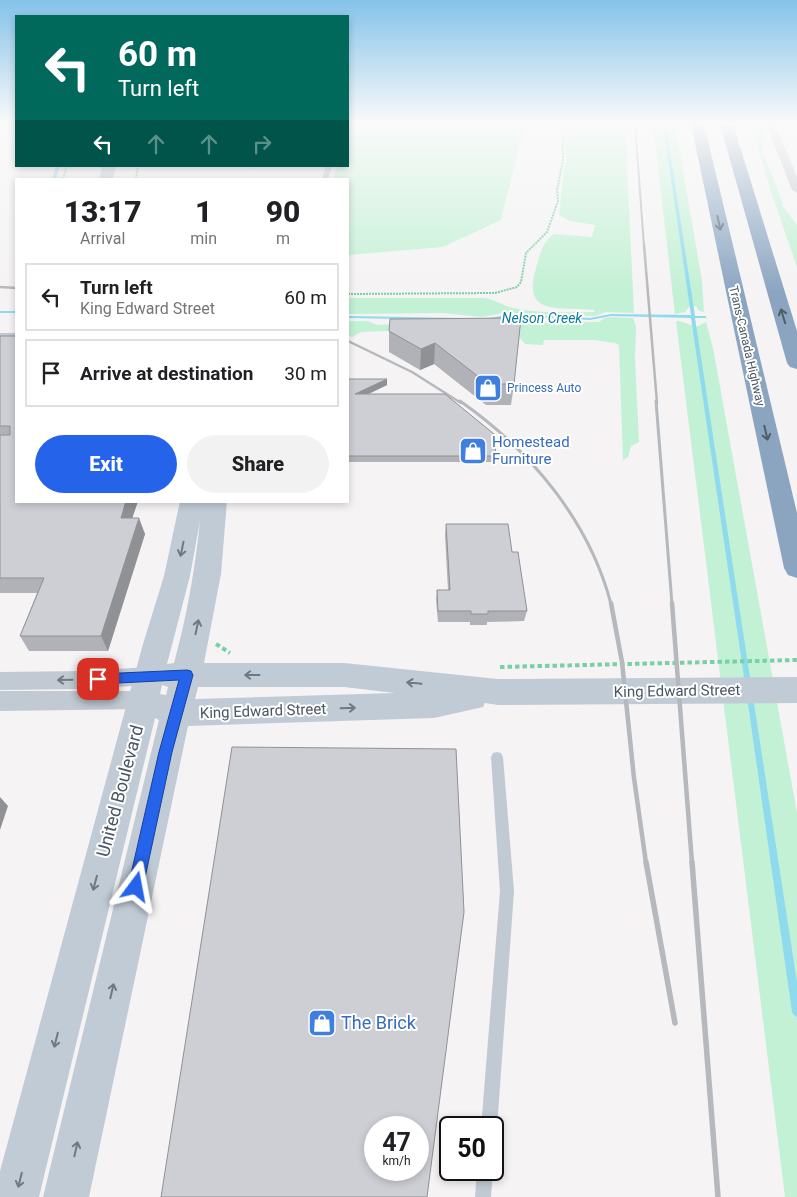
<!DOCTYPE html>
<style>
:root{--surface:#fff;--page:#f2f2f2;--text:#202124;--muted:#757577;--line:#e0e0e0;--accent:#2563eb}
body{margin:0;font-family:Roboto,sans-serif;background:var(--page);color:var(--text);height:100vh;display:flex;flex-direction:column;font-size:19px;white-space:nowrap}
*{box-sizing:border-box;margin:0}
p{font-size:16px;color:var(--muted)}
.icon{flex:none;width:28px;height:28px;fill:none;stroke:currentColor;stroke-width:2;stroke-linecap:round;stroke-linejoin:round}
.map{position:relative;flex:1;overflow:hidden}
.sheet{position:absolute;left:15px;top:178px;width:334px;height:325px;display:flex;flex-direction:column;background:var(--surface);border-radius:0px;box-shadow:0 2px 8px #0003}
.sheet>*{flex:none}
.banner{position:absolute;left:15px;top:15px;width:334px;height:152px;border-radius:0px;box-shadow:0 2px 8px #0003;background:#00695c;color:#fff;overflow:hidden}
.speed{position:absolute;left:364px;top:1116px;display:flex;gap:10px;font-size:25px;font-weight:700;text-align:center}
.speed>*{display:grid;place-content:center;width:65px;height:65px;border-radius:50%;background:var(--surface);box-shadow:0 2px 8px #0003;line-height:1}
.speed small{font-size:12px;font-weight:400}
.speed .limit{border:2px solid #111;border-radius:8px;background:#fff;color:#111}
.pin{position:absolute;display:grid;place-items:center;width:42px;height:42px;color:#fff;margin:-21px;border-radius:10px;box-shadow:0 2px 8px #0006}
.me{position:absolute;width:55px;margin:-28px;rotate:13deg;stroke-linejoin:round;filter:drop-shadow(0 0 4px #0008)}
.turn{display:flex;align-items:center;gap:18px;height:105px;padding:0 20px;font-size:22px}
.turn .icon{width:65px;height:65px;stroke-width:2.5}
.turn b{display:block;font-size:35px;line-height:42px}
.lanes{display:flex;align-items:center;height:48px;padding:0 20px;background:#0003;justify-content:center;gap:25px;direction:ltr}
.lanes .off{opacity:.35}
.eta{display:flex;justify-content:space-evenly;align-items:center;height:85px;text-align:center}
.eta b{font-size:30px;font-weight:800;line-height:35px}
.cta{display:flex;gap:10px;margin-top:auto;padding:10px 20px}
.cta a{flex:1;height:58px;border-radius:30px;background:var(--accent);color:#fff;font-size:20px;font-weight:800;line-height:58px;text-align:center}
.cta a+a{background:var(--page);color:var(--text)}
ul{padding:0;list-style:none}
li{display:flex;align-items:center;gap:15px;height:68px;margin:0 10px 8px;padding:0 10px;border:2px solid var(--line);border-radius:0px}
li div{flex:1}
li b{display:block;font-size:19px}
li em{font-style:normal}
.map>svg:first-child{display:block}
</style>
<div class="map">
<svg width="797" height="1197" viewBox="0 0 797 1197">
<rect width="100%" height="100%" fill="#f5f3f3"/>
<!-- green -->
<g fill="#c3f1d5">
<path d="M351 124H525L501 220 443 247 348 255V179H333L337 166H348V140Z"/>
<path d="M566 124H625L634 313 606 312 595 316 502 313 482 317 443 313 348 314V298H484C493 299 500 304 509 307 536 314 567 312 595 312L594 310C561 306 521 318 536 268 540 255 542 242 554 234L592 237 595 225 570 221 559 215 564 169 567 159 564 143Z"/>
<path d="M653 124H675L702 281 704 312 699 311 696 306 689 307 685 312 675 314Z"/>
<path d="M751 124H760L764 137 763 153 783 203 782 205 797 225V267L771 192Z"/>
<path d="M611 317 633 318 636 326 635 360 639 442 631 446 628 457 623 460 619 345 615 343 594 340H544L543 345 525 344 520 338 519 334 408 330 361 332 352 337 348 335V321H367L377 325 520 319 546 323 599 322 604 318Z"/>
<path d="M676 321C685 321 694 328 698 326 701 325 703 323 706 322L713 348 797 813V1197H785Z"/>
</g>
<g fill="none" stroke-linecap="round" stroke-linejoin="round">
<!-- stream -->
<g fill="#90daee" fill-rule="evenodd">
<path d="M663 124H666L695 316H705L707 317 705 318H695L751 684 750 686 748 687 746 686 745 684 691 318 611 316 590 320 512 316 485 321 483 320 485 319 512 314 590 318 611 314 691 315Z"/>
<path d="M56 166H60L56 179H52Z"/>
<rect x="0" y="311" width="16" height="2"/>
<path d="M348 316 460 318 462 319 460 320 348 318Z"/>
<path d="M750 694 752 695 753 697 797 982V1017L794 1015 792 1012 747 697 748 695Z"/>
</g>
<!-- path-far1 -->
<g stroke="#7ad0a6" stroke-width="2" stroke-dasharray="2 1" stroke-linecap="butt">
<path d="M63 179 67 166"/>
<path d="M136 179 138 166"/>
<path d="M348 294 495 293 517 287 521 282 526 253 547 232 558 201 557 190 563 160 562 124"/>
</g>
<!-- path -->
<g stroke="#7ad0a6" stroke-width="4" stroke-dasharray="4.5 3" stroke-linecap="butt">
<path d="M216 644 230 653"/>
<path d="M500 667 797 660"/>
</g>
<!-- lane -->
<g fill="#c1cad2" fill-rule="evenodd">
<path d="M326 166H332L328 179H322Z"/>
<rect x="0" y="333" width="16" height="4"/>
<path d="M497 752 501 753 503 757 514 891 497 1128 495 1134 492 1135V1128H481L500 891 491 757 493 753Z"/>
<path d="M492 1168 493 1170 491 1197H475L477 1170H492Z"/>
</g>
<!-- street -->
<g fill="#c1cad2" fill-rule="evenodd">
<path d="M766 124H775L797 177V193L792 190Z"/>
<path d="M149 667 157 670 160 676 157 682 149 685 84 689 0 690V672L84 671Z"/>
<path d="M0 691H143L151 693 154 700 151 707 143 709 0 711Z"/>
</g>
<!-- secondary -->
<g fill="#c1cbd6" fill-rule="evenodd">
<path d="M102 166H116L113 179H99Z"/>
<path d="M180 501H227L221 574 204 663H344L498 679 797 677V703L498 705 485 703 483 707 434 718 188 726 89 1197H43L159 720 155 718 39 1197H0V1171L143 644 164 576ZM200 521C195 569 187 616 174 663L167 664 190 576ZM162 685 168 687 166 695 160 694ZM198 687H344L395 693 195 699Z"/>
</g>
<!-- highway -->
<g fill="#8ba5c1" fill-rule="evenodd">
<path d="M691 124H704L797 513V578L788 575 784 568Z"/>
<path d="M720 124H733L797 331V369L790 367 787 363Z"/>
</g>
<!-- rail-far4 -->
<path stroke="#b5b8bd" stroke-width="2" d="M635 124 644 246"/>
<!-- rail-far3 -->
<g stroke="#b5b8bd" stroke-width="2.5">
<path d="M644 245 657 403"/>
<path d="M0 287 16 288"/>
<path d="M348 341 412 372 461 403"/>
</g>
<!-- rail-far2 -->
<g stroke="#b5b8bd" stroke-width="3">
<path d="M460 401C530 450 589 520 611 604"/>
<path d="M656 401 672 604"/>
</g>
<!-- rail-far1 -->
<g stroke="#b5b8bd" stroke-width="4.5">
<path d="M611 603 622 662 634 778 646 863"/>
<path d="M672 603 692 863"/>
</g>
<!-- rail -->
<g stroke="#b5b8bd" stroke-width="5.5">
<path d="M646 862 675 1023"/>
<path d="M692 862 718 1197"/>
</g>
</g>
<!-- wall -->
<g fill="#b0b2b7">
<path d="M390 319 514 384 511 405H486L434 364 420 370 389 352V331Z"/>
<path d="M0 336H16V501H138L132 518 145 534 108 651H29L20 636 37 593H0Z"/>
<path d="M348 379 387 385 369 394 496 456V462H348Z"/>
<path d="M446 524 512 552 527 611 524 621 487 622V625H470V622H438L436 600 437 590H448L445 535Z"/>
</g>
<!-- shaded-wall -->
<g fill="#909195">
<path d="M435 343 434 364 420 370 421 349Z"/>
<path d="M387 379V385L355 400V394Z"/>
<path d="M126 501H138L127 534 121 518Z"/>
<path d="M139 518 145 534 108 651 101 636Z"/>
<path d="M0 797 8 806 0 830Z"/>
</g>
<!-- building -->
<g fill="#cdcfd5" stroke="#909195" fill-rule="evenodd">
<path d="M521 318 514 384H488L435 343 421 349 389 331 390 319Z"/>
<path d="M0 336H16V501H126L121 518H139L101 636H20L44 578H0V435H10V426H0Z"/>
<path d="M348 379H387L355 394H445L494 434 496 456H348Z"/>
<path d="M446 524H508L512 552H518L527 611H488V614H471V611H438L437 590H450Z"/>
<path d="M232 747 456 749 464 912 427 1197H161ZM375 1128H418V1170H375Z"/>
</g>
<!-- one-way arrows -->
<defs><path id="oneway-shaft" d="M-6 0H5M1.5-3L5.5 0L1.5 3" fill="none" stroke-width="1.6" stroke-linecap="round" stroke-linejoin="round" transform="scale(1.25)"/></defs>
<g stroke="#505e6b">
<use href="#oneway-shaft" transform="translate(719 223) rotate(77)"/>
<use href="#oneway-shaft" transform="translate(783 316) rotate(-107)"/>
<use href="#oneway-shaft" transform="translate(766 433) rotate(77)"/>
</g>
<g stroke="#6e7984">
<use href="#oneway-shaft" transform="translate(182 549) rotate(102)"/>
<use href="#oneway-shaft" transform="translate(197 627) rotate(-78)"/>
<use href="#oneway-shaft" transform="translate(252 675) rotate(-180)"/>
<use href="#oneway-shaft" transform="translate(414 683) rotate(-174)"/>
<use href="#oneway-shaft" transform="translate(348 708) rotate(-2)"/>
<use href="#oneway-shaft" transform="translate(95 883) rotate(105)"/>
<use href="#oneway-shaft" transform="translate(112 991) rotate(-77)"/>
<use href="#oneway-shaft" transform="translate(56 1040) rotate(104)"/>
<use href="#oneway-shaft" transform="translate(76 1149) rotate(-77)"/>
<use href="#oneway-shaft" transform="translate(20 1180) rotate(104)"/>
</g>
<use stroke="#6e7983" href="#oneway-shaft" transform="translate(65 680) rotate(179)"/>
<!-- sky -->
<linearGradient id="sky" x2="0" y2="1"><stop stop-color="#85c3ea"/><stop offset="0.42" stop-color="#fafafa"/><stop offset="1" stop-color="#fafafa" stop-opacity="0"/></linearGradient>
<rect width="797" height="292" fill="url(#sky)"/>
<!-- route -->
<path fill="#2563eb" stroke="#184099" d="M187 670 191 671 193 675 172 752 143 887 141 893 136 895 130 893 128 887 159 752 179 680 98 684 94 683 92 679 94 675 98 674Z"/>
<!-- icons -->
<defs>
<g id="shop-square" transform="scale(1.4375)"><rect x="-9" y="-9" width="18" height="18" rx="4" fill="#3f7fe0" stroke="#fff"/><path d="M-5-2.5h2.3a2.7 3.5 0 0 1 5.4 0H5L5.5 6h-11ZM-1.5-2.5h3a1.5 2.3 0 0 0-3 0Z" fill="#fff"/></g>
</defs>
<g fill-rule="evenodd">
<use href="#shop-square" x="488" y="388"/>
<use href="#shop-square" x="473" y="451"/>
<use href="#shop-square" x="322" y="1023"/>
</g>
<g text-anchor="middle" stroke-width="4" stroke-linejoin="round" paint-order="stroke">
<!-- far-street labels -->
<g font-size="12" fill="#4a5661" stroke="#fff">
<text transform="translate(747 346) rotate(77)" y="4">Trans-Canada Highway</text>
</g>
<!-- far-shop labels -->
<g font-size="12" fill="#366cbe" stroke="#fff" text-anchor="start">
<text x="507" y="392">Princess Auto</text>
</g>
<!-- far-water labels -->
<g font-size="14" font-style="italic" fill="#0c7c9b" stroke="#fff">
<text x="542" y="323">Nelson Creek</text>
</g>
<!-- shop labels -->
<g font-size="15" fill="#366cbe" stroke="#fff" text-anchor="start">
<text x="492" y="447">Homestead<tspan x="492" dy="17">Furniture</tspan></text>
</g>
<!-- street labels -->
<g font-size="15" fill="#4a5661" stroke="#fff">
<text transform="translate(677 691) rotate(-1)" y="5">King Edward Street</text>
<text transform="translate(263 711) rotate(-2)" y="5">King Edward Street</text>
</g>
<!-- near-street labels -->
<g font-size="18" fill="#4a5661" stroke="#fff">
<text transform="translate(120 791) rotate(-75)" y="6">United Boulevard</text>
</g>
<!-- near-shop labels -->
<g font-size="18" fill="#366cbe" stroke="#fff" text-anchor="start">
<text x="341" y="1029">The Brick</text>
</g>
</g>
</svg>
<div class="speed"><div>47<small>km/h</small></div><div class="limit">50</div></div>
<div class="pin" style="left:98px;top:679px;background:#d93025"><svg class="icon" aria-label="arrive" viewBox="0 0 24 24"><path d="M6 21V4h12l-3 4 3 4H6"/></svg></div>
<svg class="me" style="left:136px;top:887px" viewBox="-20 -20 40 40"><path d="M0-17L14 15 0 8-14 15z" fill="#2563eb" stroke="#fff" stroke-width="4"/></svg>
<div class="banner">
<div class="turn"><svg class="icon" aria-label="left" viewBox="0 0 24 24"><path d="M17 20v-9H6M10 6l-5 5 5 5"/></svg><div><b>60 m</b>Turn left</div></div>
<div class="lanes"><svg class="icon" aria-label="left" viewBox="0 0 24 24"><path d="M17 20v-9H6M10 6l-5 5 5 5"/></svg><svg class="icon off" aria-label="ahead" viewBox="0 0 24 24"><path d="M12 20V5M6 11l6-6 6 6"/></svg><svg class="icon off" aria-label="ahead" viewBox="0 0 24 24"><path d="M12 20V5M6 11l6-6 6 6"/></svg><svg class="icon off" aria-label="right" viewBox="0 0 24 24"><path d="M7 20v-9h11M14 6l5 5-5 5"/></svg></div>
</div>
<section class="sheet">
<div class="eta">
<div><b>13:17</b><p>Arrival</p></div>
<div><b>1</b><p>min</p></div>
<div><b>90</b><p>m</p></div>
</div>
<ul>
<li><svg class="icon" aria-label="left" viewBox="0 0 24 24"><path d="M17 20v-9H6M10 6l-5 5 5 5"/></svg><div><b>Turn left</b><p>King Edward Street</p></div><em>60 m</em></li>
<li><svg class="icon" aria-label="arrive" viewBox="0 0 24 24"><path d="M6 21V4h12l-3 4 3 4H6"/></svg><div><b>Arrive at destination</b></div><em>30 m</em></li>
</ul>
<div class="cta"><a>Exit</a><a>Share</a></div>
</section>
</div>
